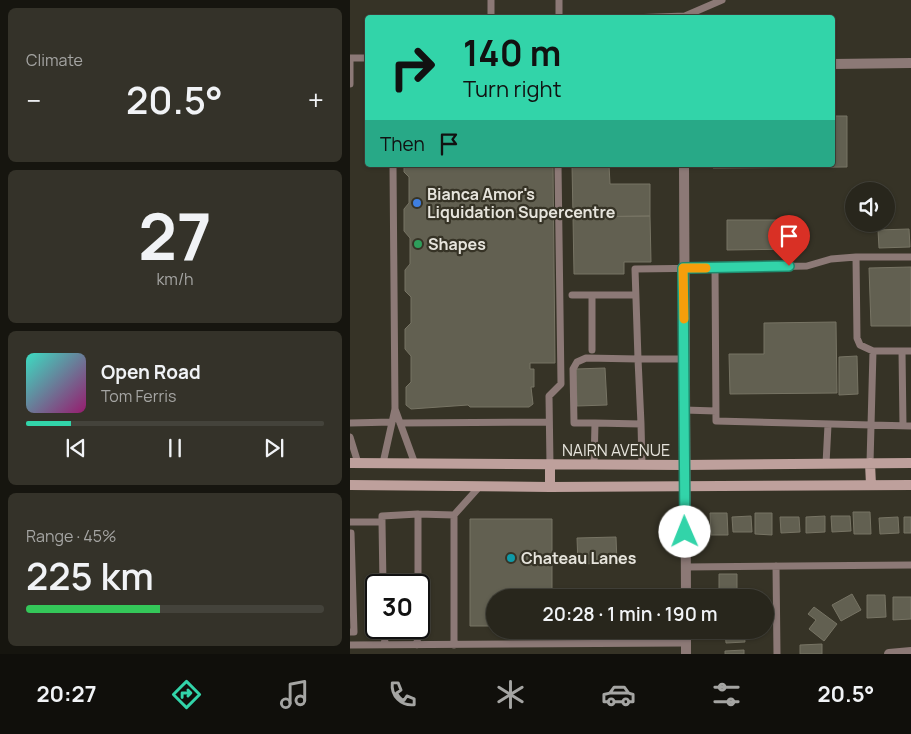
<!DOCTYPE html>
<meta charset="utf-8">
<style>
body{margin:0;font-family:Manrope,sans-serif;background:#343229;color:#f1f3f6;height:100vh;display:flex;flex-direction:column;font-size:19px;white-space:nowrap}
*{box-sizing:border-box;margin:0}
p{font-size:16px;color:#a5a5a3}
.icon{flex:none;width:28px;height:28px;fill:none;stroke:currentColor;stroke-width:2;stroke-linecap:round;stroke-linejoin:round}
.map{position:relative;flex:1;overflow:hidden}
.panel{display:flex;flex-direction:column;gap:8px;padding:8px;background:#16150f;width:350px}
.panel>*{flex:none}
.guide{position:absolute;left:15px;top:15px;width:470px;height:152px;border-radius:5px;box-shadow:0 1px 4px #0004,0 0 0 1px #44433b;background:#32d4a9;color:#111;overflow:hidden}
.controls{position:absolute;left:495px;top:182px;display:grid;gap:10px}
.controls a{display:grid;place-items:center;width:50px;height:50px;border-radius:50%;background:#28261c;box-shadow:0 1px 4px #0004,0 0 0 1px #44433b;font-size:25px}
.speed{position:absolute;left:15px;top:574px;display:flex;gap:10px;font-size:25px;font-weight:700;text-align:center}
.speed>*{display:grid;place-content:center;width:65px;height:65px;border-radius:50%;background:#28261c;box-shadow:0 1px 4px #0004,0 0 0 1px #44433b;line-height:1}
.speed .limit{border:2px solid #111;border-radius:8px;background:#fff;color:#111}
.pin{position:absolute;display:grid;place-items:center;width:42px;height:42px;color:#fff;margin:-51px -21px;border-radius:50% 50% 50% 0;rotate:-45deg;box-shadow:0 0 5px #0007}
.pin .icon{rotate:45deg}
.me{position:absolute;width:55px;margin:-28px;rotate:359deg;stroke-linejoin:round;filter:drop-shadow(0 0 4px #0008)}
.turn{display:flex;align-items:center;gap:18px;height:105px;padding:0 15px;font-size:22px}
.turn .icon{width:65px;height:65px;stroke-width:2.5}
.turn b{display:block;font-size:35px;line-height:42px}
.then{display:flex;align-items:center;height:48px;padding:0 15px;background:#0003;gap:10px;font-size:19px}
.big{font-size:38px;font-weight:600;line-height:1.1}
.panel .card{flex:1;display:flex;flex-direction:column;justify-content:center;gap:8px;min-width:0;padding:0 18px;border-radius:8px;background:#343229}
.panel .dial{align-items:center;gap:0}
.dial b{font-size:65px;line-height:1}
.song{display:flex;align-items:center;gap:15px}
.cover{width:60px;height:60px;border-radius:8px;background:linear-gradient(135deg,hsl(170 70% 55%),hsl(320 70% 35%))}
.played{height:5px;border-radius:2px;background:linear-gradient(90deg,#32d4a9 15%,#44433b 15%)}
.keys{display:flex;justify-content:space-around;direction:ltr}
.heat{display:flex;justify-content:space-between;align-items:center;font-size:28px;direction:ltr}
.charge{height:8px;border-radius:4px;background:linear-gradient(90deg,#34c759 45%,#44433b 0)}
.trip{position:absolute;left:136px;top:589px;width:288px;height:50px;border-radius:25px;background:#28261c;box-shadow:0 1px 4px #0004,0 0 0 1px #44433b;font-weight:600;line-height:50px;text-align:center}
.dock{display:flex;height:80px;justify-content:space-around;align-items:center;background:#100f0b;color:#a5a5a3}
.dock .icon{width:35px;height:35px}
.dock .current{color:#32d4a9}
.dock b{font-size:22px;color:#f1f3f6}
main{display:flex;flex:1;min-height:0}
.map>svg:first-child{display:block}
.building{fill:#626051;stroke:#777464}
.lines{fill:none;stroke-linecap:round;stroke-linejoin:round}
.service{stroke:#8c7976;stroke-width:7}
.minor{stroke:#8c7976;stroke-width:10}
.secondary{stroke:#bea09c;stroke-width:10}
.route-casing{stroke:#208a6e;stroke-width:12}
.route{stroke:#32d4a9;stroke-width:9}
.slow{stroke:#f59e0b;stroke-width:9}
.shop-dot{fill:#3f7fe0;stroke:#363326;stroke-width:2}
.leisure-dot{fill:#2e9e5b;stroke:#363326;stroke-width:2}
.culture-dot{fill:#0f9aa8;stroke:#363326;stroke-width:2}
.labels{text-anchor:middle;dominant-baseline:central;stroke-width:4.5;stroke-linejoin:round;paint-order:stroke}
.poi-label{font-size:16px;font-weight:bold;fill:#e6e4dc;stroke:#363326;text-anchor:start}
.street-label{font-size:16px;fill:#e6e4dc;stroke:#363326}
</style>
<main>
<section class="panel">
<div class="card"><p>Climate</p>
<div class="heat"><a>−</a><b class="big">20.5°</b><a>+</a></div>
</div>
<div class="card dial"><b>27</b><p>km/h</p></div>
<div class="card">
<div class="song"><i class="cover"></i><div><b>Open Road</b><p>Tom Ferris</p></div></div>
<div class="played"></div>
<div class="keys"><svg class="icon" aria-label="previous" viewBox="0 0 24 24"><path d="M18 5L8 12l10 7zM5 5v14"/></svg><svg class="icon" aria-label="pause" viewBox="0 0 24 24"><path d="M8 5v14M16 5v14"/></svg><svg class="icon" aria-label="next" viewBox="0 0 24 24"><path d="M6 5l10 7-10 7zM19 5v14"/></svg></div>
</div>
<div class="card"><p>Range · 45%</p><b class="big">225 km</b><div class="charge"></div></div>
</section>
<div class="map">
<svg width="561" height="654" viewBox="0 0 561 654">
<rect width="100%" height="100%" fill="#363326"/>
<path class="building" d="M482,116H497V167L363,168V165H482Z
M54,165H203L205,363H180V369H184V387H181L183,404L179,407H120L118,405L61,409L56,405V387L61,382V356L55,349V329L61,323V297L55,291V270L60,264V238L54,231V209L59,203V177L54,172Z
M222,165H259L260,184H300V216L223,217Z
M300,216L301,262H274V274H224L223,217Z
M377,220H448V249L377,250Z
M559,229L560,247L529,248L528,230Z
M561,267V326H521L519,268Z
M486,322L487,393L380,394L379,354H414V323Z
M507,356L508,394L489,395V357Z
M255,368L257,405L227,406L226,369Z
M503,512H520L521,534H504Z
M360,513H377L378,535H361Z
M405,513H422V535L405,534Z
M401,516L402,532H383L382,517Z
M475,516V532L456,533V517Z
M481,516H500L501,531L482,532Z
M430,517H449L450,532L431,533Z
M548,517L549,533L530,534L529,518Z
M554,517H561V533H554Z
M120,519H202V598H145V626H120Z
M266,537L267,563L228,564L227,538Z
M369,574H387V594H369Z
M502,594L511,610L491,621L482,605Z
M517,595H535L536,617L517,618Z
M543,597H561V619L543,620Z
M464,607L487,624L474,641L459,629L466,620L458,614Z
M375,630H394L395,642L376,643Z
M472,644V654H450V645Z
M394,650V654H375V651Z"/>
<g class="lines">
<path class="service" d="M209,0V18
M141,18V0
M280,18L335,16L372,0
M0,58H18
M0,61V84
M506,257L481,259L457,266L365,268L366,421L561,426
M561,257H506L507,338L510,345L523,351H561
M222,295H285
M242,296V350
M552,351L553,426
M45,409L65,464
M334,410L366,411
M0,423L42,422
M50,423L199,422
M245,423H224L223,369L227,362L236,358L288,359L285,269L365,268
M291,424L288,359H334
M0,437L8,463
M33,463L45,409L43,165
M520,463L523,351
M476,464L478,425
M200,465L199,396L211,384L208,165
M244,465L245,423L291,424L292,465
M68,514L104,515V645
M104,515L130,486
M0,522H32L33,585
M32,522V516L68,514V585
M426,566L427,654
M335,567L561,565
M34,628L35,645
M0,632H4L1,533
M0,645L336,643
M67,645L68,628"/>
<path class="minor" d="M482,64L561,63
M334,165L336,598
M336,630V654
M539,654L561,652"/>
<path class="secondary" d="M0,463L334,465L561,463
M520,463L521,485
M0,485L200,487L561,485
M200,487V465"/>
</g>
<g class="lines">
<g class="route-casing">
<path id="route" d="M335,532L333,268L439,266"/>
</g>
<use href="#route" class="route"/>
<path class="slow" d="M334,319L333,268H356"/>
</g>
<circle class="shop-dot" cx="67" cy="203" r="5"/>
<circle class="leisure-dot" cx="68" cy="244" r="5"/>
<circle class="culture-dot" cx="161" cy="558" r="5"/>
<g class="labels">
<g class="poi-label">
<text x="77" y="194">Bianca Amor's<tspan x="77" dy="18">Liquidation Supercentre</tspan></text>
<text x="78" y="244">Shapes</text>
<text x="171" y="558">Chateau Lanes</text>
</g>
<g class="street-label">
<text x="266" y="450">NAIRN AVENUE</text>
</g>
</g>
</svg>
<div class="controls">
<a><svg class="icon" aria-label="sound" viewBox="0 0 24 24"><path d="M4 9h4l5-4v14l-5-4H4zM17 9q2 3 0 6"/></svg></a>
</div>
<div class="speed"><div class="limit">30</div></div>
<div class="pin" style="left:439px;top:266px;background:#d93025"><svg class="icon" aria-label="arrive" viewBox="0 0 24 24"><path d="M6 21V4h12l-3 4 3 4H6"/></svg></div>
<svg class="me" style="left:335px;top:532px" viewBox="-20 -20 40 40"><circle r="19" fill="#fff"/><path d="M0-13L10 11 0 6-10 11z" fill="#32d4a9"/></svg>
<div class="trip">20:28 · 1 min · 190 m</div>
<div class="guide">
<div class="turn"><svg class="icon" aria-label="right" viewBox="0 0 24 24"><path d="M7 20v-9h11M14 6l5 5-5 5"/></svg><div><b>140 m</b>Turn right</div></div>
<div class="then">Then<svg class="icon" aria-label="arrive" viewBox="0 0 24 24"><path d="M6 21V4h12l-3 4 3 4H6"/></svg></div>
</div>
</div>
</main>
<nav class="dock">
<b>20:27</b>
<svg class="icon current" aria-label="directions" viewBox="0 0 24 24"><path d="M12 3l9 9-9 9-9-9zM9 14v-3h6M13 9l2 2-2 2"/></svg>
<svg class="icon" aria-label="music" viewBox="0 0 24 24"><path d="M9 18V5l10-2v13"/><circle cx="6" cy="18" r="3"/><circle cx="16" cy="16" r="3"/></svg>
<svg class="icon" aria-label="phone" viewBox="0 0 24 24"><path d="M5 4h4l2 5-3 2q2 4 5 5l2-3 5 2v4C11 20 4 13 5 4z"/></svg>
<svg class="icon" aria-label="climate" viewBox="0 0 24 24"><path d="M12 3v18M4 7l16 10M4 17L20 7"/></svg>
<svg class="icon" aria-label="car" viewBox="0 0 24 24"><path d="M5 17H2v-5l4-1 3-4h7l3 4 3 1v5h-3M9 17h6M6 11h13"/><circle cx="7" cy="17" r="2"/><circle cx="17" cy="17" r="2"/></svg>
<svg class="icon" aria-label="filters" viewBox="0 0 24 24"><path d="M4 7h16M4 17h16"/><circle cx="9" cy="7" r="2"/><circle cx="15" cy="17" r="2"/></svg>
<b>20.5°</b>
</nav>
